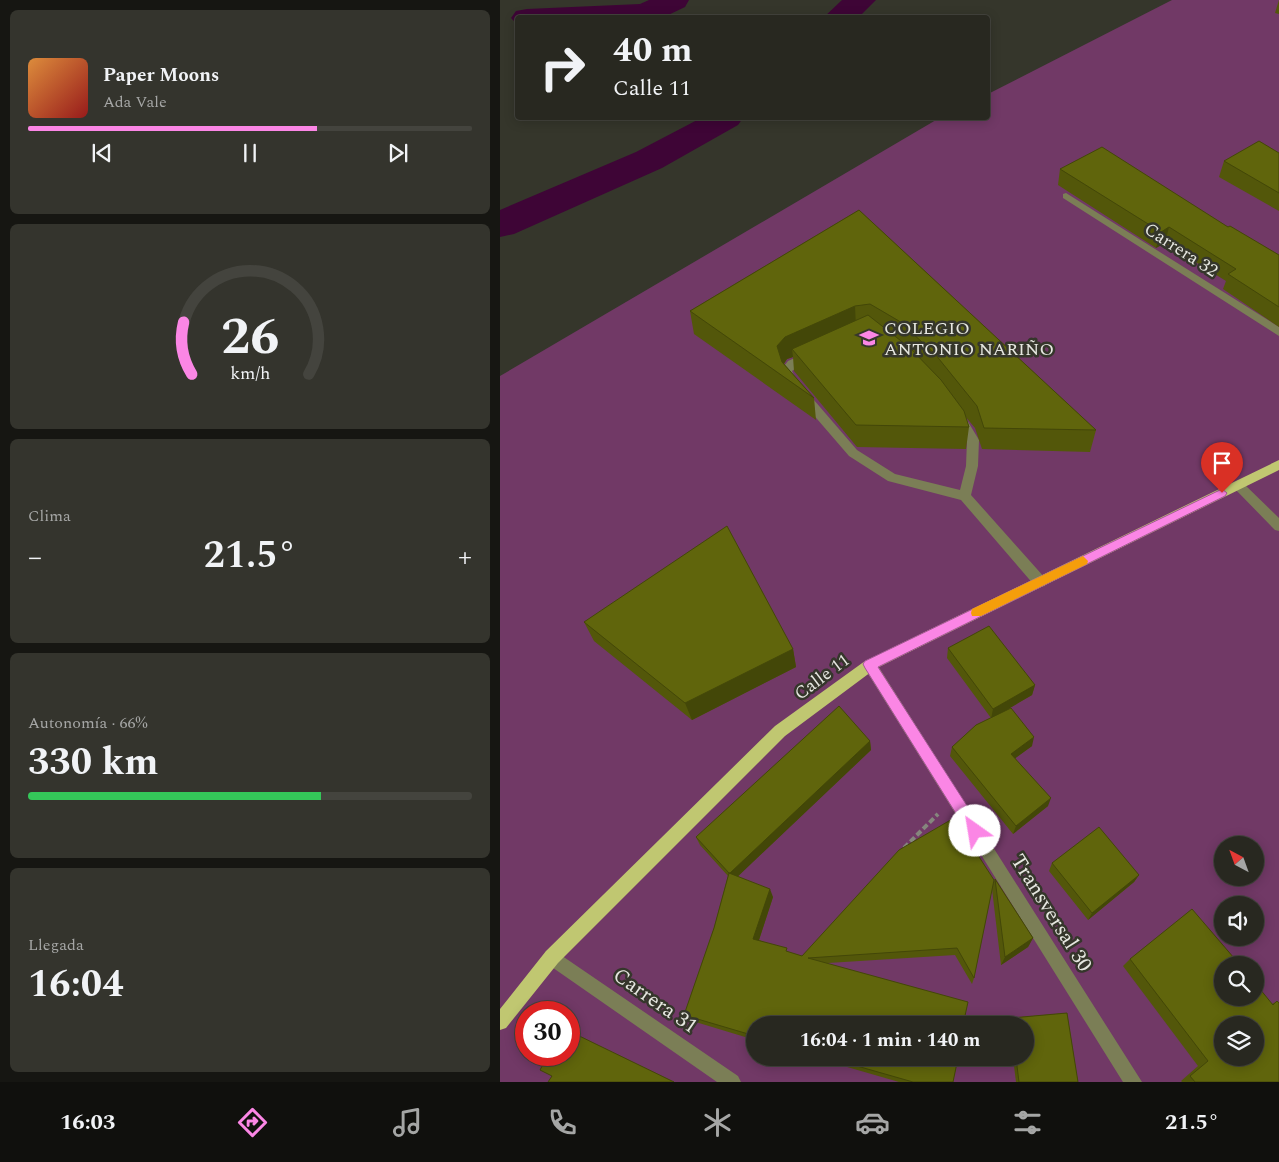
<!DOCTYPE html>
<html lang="es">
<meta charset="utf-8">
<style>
body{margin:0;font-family:Spectral,serif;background:#34342d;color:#f1f3f6;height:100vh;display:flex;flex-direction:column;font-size:19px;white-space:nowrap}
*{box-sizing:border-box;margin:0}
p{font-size:16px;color:#a5a6a5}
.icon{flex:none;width:28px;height:28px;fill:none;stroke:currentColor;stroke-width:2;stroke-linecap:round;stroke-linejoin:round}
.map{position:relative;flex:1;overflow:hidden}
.drawer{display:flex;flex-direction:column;gap:10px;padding:10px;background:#161612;width:500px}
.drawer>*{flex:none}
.hud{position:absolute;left:15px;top:15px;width:475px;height:105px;border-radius:5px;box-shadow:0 2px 12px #0003,0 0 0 1px #44443e;background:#282820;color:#f1f3f6;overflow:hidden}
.needle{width:32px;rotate:319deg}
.tools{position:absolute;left:714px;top:836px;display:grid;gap:10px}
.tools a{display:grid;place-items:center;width:50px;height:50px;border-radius:50%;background:#282820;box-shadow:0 2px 12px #0003,0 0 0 1px #44443e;font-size:25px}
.speed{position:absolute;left:15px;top:1001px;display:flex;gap:10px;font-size:25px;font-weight:700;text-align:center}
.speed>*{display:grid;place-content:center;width:65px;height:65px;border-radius:50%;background:#282820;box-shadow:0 2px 12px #0003,0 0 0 1px #44443e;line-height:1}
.speed .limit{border:8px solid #d22;background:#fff;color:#111}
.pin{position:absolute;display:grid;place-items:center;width:42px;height:42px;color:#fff;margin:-51px -21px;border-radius:50% 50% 50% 0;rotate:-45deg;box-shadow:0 0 5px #0007}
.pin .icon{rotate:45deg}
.me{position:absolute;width:55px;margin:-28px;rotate:328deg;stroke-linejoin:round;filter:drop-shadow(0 0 4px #0008)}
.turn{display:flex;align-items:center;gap:18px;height:105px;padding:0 15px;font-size:22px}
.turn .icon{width:65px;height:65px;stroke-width:2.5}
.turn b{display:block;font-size:35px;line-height:42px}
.big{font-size:38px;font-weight:700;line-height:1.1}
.drawer .card{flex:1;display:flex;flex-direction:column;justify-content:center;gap:8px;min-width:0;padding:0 18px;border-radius:8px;background:#34342d}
.drawer .dial{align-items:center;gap:0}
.dial svg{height:130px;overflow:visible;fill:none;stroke:#44443e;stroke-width:7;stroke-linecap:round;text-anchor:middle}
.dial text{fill:#f1f3f6;stroke:none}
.song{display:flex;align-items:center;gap:15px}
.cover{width:60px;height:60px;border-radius:8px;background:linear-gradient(135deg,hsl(30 70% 55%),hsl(0 70% 35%))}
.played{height:5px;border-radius:2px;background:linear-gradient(90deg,#fb86e5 65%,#44443e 65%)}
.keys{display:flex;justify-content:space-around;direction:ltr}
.heat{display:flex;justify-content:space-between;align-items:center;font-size:28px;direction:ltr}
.charge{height:8px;border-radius:4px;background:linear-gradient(90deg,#34c759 66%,#44443e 0)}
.trip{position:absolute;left:246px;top:1016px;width:288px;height:50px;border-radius:25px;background:#282820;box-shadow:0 2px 12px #0003,0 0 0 1px #44443e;font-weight:700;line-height:50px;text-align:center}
.dock{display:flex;height:80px;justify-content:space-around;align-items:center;background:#10100d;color:#a5a6a5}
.dock .icon{width:35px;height:35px}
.dock .on{color:#fb86e5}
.dock b{font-size:22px;color:#f1f3f6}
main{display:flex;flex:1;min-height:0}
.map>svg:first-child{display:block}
.green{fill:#713966;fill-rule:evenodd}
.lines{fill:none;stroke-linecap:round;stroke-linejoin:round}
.river{fill:#3e0536;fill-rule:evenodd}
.path{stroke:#85867d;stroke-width:4;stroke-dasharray:6 3;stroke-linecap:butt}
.minor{fill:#7b7e56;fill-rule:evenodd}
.major{fill:#c0c771;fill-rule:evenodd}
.wall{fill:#53570a}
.shaded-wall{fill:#434708}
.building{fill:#60650c;stroke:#434708;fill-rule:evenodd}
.route{fill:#fb86e5;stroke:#a35795}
.slow{fill:#f59e0b}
.labels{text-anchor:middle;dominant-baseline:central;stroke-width:5;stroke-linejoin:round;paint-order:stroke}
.street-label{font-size:18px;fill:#e6e7e0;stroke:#35362b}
.poi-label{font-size:18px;fill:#e6e7e0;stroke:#35362b;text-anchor:start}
.near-street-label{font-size:21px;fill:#e6e7e0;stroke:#35362b}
</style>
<main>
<section class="drawer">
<div class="card">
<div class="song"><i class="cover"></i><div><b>Paper Moons</b><p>Ada Vale</p></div></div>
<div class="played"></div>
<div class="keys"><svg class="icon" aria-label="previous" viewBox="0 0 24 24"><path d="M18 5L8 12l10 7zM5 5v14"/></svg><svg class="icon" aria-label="pause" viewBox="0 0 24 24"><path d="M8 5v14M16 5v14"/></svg><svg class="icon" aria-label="next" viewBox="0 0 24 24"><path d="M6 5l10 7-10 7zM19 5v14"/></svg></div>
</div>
<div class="card dial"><svg viewBox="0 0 100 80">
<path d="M14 69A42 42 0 1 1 86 69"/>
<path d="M14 69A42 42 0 0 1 9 37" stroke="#fb86e5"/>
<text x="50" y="56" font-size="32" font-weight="700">26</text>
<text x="50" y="72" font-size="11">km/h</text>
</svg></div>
<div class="card"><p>Clima</p>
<div class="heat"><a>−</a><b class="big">21.5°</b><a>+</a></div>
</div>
<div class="card"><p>Autonomía · 66%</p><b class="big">330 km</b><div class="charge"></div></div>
<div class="card"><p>Llegada</p><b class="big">16:04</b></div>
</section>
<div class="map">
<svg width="779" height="1082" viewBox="0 0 779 1082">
<rect width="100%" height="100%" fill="#35362b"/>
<path class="green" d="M672,0H779V1082H0V376L436,120L442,118H488V94ZM722,845H755V878H722ZM722,905H755V938H722ZM722,965H755V998H722ZM26,1012H69V1055H26ZM255,1025H525V1058H255ZM722,1025H755V1058H722Z"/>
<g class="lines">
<path class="river" d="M149,0H189L185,7L162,18H18V25L11,18L16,11L27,9L140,4Z
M342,0H376L358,18H323Z
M201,118H243L238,125L162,168L14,234L0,237V210L136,152Z"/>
<path class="path" d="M404,848L438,814"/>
<path class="minor" d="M566,193L779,327V336L563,198V194Z
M308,352L313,356L292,371L295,378L357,450L395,474L460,490L466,466L467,440L454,418L460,414L464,415L479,440L478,466L471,495L545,578L546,582L545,586L540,587L535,586L461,500L388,481L349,456L286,383L281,370L288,361Z
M738,480L742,482L779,518V531L775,530L734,488L732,485Z
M370,659L375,661L642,1082H623L365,669L363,665L365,661Z
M52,949L238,1076L241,1082H217L46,963L44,957L46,951Z"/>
<path class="major" d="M779,460V470L375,669L285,736L58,963L6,1028L0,1030V1009L46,951L275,726L365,661Z"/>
</g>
<path class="wall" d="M779,0V14L775,13Z
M779,153V211L719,177L724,161Z
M560,169L728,227L779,255V327L723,289L726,281L665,243L656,248L558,185Z
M359,210L596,430L590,452L482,449L475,428L465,416L469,427L466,449L357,447L294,371L293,357L287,359L284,364L314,398L316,420L194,334L190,311Z
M84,622L293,649L296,667L192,720L94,641Z
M448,648L535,685L532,695L508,709L532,746L515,758L548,806L513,834L450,756L452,747L491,718L447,658Z
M370,741L371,750L238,876L273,897L259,940L288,952L302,956L492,887L495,879L533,938L528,947L501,965L492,889L474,978L472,984L455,955L328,963L255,1025V1040L189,1020L184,1015L214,928L228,876L200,845L196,837Z
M552,863L639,875L634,882L588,920L549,871Z
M630,959L772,1004L777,1001L779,1082H682L681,1081L698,1066L623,966Z
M567,1013L578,1082H516L513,1058H525V1025H509L508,1022L511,1018Z
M316,1058H458L453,1082H399Z"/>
<path class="shaded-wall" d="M669,227L665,243L656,248L661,232Z
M355,306L356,328L292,349L293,357L287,359L280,369L277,346L285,337Z
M293,649L296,667L192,720L185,703Z
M535,685L532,695L491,719L493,709Z
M534,737L532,746L509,763L511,754Z
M370,741L371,750L233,881L229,874Z
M551,798L548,806L513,834L516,826Z
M639,875L634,882L588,920L592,913Z
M270,889L273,897L257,946L253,939Z
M533,938L528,947L501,965L505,957Z"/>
<path class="building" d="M759,141L779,153V193L724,161Z
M602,147L728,227L730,226L779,255V307L728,274L736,269L669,227L661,232L560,169Z
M359,210L596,430L484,428L477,406L435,354L399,321L370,304L355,306L285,337L277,346L282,362L314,398L190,311Z
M368,315L410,348L441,380L464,411L469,427L356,425L292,349Z
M227,526L293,649L185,703L84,622Z
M489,626L535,685L493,709L448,648Z
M339,706L370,741L230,873H229L196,837Z
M511,708L534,737L511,754L551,798L516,826L452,747L476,725Z
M454,818L494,880L474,978L457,948L308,958L468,1002L463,1025H255V1036L184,1015L214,928L229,873L270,889L253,939L287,948L286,951L302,956L399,850Z
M599,827L639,875L592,913L552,863Z
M495,879L533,938L505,957Z
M692,909L740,965H722V998H755V983L773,1005L777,1001L779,1003V1082H695L690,1076L708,1061L630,959ZM722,1025H755V1058H722Z
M567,1013L578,1082H519L516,1058H525V1025H512L511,1018Z
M69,1031L174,1082H48L52,1076L40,1070L48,1055H69Z
M329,1058H458L453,1082H413Z"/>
<path class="route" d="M722,489L727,493L725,496L378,667L480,826L482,831L480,836L475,838L470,836L365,668L363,664L365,661Z"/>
<path class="slow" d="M583,556L588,561L587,564L481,616H472L471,613L472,609Z"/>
<defs>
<g id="school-bare" transform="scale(1.5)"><path d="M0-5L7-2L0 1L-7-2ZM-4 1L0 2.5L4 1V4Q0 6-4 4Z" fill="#fb86e5" stroke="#35362b" stroke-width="2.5" paint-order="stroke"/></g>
</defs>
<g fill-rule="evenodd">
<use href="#school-bare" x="369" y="338"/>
</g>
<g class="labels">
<g class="street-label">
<text transform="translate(681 250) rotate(33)">Carrera 32</text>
<text transform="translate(322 677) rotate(-37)">Calle 11</text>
</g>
<g class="poi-label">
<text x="384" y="328">COLEGIO<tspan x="384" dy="21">ANTONIO NARIÑO</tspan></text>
</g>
<g class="near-street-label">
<text transform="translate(551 913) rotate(58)">Transversal 30</text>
<text transform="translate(155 1001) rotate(35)">Carrera 31</text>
</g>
</g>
</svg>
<div class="tools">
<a><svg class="needle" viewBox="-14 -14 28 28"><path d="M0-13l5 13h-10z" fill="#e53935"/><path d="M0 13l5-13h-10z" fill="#a5a6a5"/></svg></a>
<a><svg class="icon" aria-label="sound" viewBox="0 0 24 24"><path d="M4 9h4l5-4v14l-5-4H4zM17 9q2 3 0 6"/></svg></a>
<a><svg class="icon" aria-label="search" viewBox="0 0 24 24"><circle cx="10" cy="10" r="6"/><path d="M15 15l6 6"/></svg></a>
<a><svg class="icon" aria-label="layers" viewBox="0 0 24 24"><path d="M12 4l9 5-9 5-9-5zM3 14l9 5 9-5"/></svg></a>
</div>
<div class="speed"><div class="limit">30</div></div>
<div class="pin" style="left:722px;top:493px;background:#d93025"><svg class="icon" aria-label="arrive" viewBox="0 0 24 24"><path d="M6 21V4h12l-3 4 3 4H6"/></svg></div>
<svg class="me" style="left:475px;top:831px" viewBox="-20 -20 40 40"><circle r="19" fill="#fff"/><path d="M0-13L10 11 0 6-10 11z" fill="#fb86e5"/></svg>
<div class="trip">16:04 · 1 min · 140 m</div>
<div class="hud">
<div class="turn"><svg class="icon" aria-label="right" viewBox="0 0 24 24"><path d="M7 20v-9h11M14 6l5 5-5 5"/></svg><div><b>40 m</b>Calle 11</div></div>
</div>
</div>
</main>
<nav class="dock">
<b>16:03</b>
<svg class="icon on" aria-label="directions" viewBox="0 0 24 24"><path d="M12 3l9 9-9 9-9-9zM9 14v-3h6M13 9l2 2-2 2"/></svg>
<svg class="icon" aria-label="music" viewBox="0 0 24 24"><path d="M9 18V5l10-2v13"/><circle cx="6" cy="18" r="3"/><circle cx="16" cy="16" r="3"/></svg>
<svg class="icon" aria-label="phone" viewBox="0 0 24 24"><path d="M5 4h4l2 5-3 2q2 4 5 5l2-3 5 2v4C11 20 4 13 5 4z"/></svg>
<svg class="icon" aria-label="climate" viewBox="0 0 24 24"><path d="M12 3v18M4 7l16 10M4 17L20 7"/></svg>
<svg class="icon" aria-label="car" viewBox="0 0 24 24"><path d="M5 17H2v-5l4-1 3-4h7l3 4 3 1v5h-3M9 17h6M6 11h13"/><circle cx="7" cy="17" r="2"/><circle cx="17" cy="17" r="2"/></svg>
<svg class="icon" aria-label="filters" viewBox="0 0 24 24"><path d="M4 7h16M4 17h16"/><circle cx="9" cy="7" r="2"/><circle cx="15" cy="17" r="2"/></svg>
<b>21.5°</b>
</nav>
